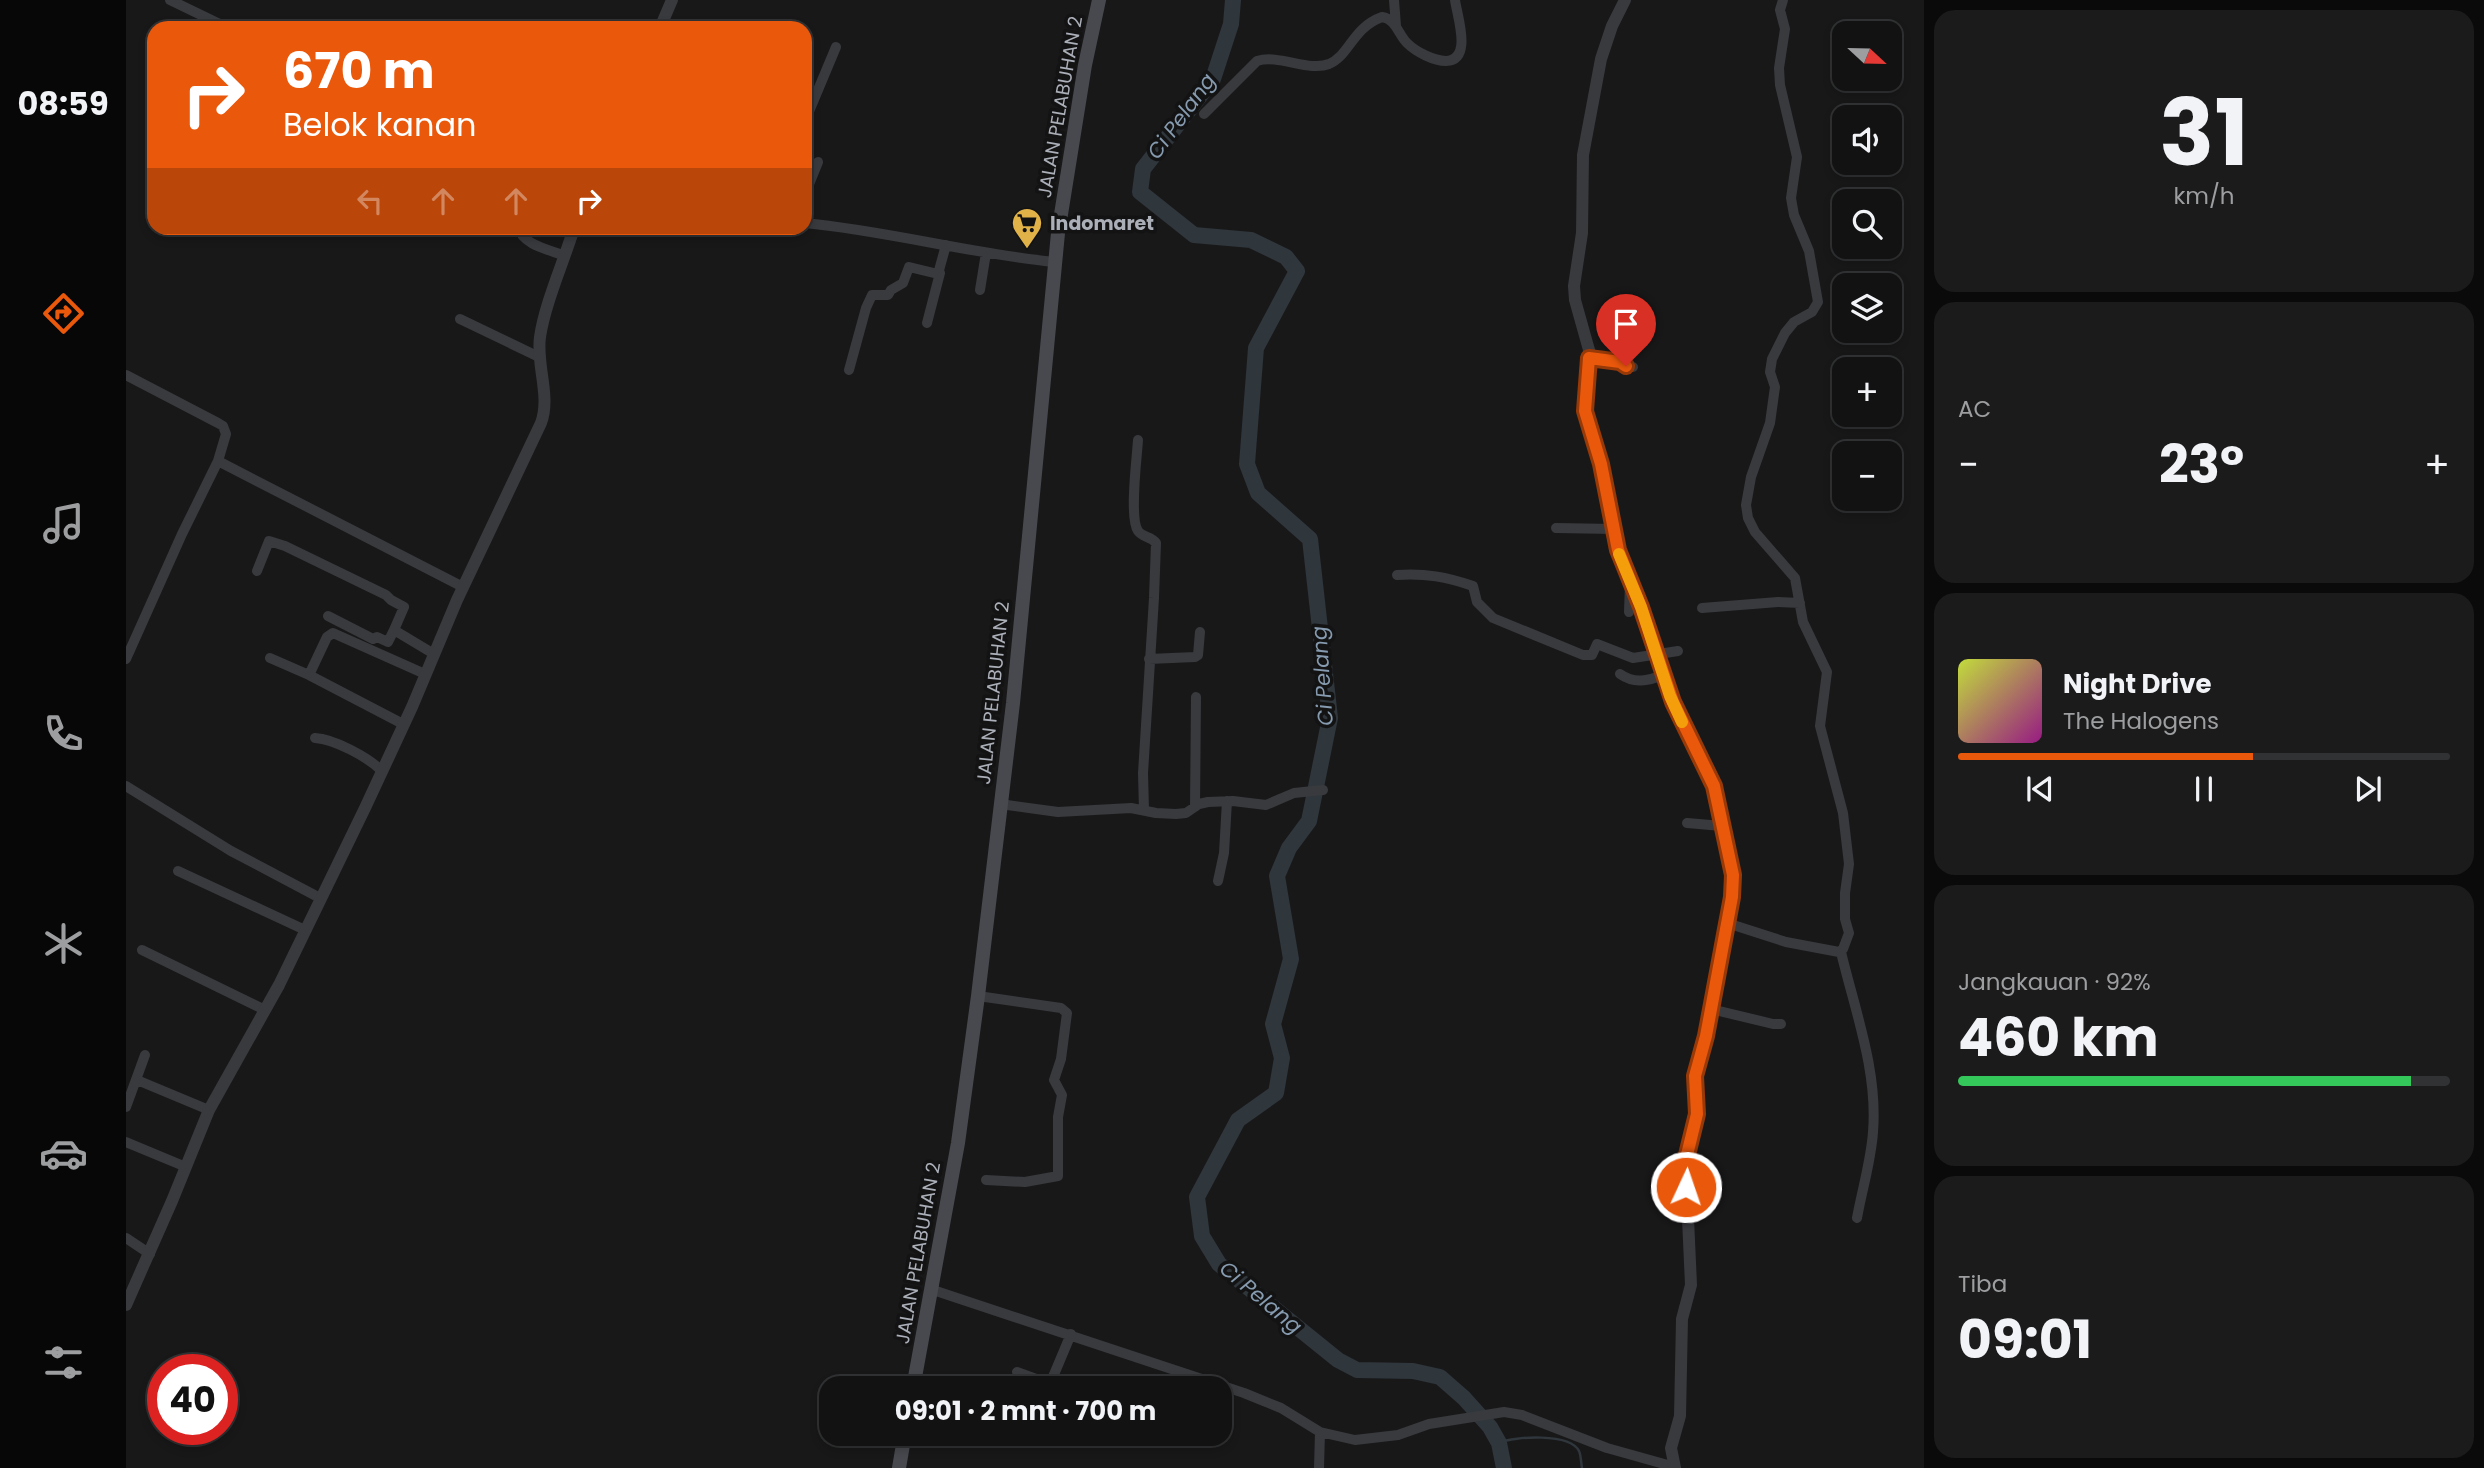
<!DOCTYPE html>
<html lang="id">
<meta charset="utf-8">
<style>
body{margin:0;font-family:Poppins,sans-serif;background:#1b1b1c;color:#f1f3f6;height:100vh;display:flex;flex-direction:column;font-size:26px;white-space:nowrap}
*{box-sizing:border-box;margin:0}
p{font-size:23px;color:#9c9ea0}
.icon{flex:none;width:38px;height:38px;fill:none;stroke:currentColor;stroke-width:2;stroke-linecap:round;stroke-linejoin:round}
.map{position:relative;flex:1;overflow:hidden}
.sheet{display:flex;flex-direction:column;gap:10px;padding:10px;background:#0a0a0a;width:560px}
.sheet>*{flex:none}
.hud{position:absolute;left:21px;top:21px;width:665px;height:214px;border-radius:21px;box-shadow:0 4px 10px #0003,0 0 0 2px #313233;background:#ea580c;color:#fff;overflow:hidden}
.needle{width:46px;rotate:112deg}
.tools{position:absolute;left:1706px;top:21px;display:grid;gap:14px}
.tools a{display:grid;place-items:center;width:70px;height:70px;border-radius:14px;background:#121213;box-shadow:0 4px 10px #0003,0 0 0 2px #313233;font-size:35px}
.speed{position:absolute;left:21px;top:1354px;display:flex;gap:14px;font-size:35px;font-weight:700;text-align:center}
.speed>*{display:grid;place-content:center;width:91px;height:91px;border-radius:50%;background:#121213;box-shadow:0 4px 10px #0003,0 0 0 2px #313233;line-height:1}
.speed .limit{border:10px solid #d22;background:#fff;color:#111}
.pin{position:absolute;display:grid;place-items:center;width:60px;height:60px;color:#fff;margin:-72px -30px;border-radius:50% 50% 50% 0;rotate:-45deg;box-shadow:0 0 7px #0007}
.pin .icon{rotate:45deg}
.me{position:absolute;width:77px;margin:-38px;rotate:3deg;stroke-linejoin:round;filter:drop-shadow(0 0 5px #0008)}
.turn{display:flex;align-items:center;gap:24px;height:147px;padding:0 21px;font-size:32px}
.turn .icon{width:91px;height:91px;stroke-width:2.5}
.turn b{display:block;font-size:49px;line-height:60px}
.lanes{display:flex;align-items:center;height:66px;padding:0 21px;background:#0003;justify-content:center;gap:35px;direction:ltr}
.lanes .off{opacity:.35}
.big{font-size:52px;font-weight:700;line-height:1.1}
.sheet .card{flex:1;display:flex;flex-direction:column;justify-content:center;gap:10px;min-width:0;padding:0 24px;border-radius:21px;background:#1b1b1c}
.sheet .dial{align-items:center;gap:0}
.dial b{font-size:91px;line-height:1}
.song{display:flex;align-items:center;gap:21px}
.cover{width:84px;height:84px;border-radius:10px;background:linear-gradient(135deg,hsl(70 70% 55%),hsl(310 70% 35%))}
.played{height:7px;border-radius:4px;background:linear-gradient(90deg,#ea580c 60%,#313233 60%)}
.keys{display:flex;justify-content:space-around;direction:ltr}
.heat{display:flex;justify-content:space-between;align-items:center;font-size:38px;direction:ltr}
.charge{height:10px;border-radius:5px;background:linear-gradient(90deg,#34c759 92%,#313233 0)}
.trip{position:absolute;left:693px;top:1376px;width:413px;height:70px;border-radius:21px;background:#121213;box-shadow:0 4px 10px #0003,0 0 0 2px #313233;font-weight:700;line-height:70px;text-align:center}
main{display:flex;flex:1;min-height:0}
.tabs{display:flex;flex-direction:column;width:126px;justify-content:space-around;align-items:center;background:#070708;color:#9c9ea0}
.tabs .icon{width:49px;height:49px}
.tabs .selected{color:#ea580c}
.tabs b{font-size:32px;color:#f1f3f6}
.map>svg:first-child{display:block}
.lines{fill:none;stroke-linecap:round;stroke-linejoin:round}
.stream{stroke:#2f363c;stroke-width:2.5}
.river{stroke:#2f363c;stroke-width:16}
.minor{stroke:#393a3e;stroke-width:10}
.tertiary{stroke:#393a3e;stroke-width:12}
.secondary{stroke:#47494e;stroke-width:14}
.route-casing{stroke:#983908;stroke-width:18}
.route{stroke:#ea580c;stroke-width:12}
.slow{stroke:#f59e0b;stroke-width:12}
.labels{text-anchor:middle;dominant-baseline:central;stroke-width:7;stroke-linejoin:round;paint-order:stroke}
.street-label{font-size:19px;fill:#abafb8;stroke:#131314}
.poi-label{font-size:19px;font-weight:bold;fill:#abafb8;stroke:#131314;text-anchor:start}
.water-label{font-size:21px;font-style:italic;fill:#869baf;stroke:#131314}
</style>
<main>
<nav class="tabs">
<b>08:59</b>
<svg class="icon selected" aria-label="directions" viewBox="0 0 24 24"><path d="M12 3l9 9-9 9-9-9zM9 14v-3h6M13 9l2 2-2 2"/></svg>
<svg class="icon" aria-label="music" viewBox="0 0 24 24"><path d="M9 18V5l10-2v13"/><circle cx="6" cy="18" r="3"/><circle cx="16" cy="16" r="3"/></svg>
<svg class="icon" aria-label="phone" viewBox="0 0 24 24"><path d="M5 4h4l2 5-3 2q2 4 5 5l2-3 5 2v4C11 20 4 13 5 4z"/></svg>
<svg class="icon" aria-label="climate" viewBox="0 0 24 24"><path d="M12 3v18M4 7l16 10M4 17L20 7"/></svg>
<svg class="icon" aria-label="car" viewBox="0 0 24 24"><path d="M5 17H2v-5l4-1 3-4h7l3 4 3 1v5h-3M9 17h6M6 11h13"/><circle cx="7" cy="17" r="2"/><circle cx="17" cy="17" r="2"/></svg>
<svg class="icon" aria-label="filters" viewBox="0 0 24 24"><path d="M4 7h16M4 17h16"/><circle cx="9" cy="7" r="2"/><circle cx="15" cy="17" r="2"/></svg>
</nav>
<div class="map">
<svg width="1798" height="1468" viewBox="0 0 1798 1468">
<rect width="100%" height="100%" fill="#181819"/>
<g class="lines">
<path class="stream" d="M1373,1443C1389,1436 1444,1433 1453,1451C1455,1455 1455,1463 1456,1468"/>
<path class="river" d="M1107,0L1105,24L1087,79L1017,169L1014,192L1068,235L1125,240L1160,257L1171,271L1130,348L1121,464L1132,493L1184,539L1204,718L1183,821L1163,848L1151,876L1165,959L1147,1024L1156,1058L1150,1093L1112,1120L1071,1197L1076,1236L1093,1264L1212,1360L1231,1370L1287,1371L1314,1377L1338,1398L1364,1427L1373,1443L1378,1468"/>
<path class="minor" d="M44,0L102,28
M1268,0L1270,26
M1078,114L1131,61C1153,54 1183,72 1203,64C1224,55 1226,28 1256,17C1270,19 1272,34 1281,43C1290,52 1308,61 1320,61C1347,60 1331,16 1329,0
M679,121L710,47
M679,194L692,162
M679,223C763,231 845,254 929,262
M393,228C396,245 425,250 439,256
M854,290L860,253
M334,319L413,357
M801,323L814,273
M1463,358C1471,360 1489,360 1495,362C1500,364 1503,366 1507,367
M723,370L740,308L746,295H762L765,290L777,283L783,267L812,274L820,245
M0,375L92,423L97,426L100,434L92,461L56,534L0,659
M1012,440C1011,457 1003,518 1012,531C1017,538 1025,536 1030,543L1028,598L1017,773L1018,810
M92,461L337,587
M1430,528L1488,529
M131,571L143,541L159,546L260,595L265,600L278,607L268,630
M1271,575C1299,573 1321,577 1347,586L1351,602L1367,618L1457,655H1466L1471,644L1507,658L1552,651
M1576,608L1652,602L1674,603
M1503,612L1504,583
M202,616L247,639L251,637L262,642L268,630L308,654
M144,658L183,675L277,724
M1023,659L1069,657L1072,655L1074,632
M1494,674C1508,684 1522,681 1537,675
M183,675L201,637L207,633L299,674
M189,738C208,739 242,757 256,771
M0,786L105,851L194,898
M874,804L932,812L1005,808L1030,813L1050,814L1060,813L1073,804L1082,802L1107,801L1140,805L1168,793L1197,790
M1069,807L1070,697
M1561,823L1596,826
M52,871L179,930
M1092,881L1098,853L1101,801
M1601,923L1660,942L1713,952L1717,949L1723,933L1719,919V893L1723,864L1717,813L1694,726L1701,672L1677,622L1669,578L1629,532L1622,518L1620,505L1625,477L1644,423L1649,387L1644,372L1646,359L1659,333L1668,322L1686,312L1692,302L1683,251L1668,215L1665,198L1671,157L1654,85L1653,68L1659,29L1654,10L1657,0
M16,950L139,1010
M1715,952C1729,1011 1752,1071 1747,1132C1745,1161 1736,1190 1731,1218
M852,996L935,1008L941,1013L935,1059L928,1080L936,1095L932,1117V1176L899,1182L860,1180
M1585,1009L1647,1024H1655
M11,1080L83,1110
M0,1107L19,1055
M0,1142L60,1167
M0,1238L24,1254
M804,1289L1118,1393L1155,1408L1194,1432L1229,1440L1272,1435L1303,1424L1378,1412L1396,1415L1481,1448L1549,1467
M891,1372L924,1384L945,1334
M1049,1388L1055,1374
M1193,1468L1194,1432"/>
<path class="tertiary" d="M1499,0L1486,26L1475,59L1457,155L1456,233L1448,286L1449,300L1463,350L1459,411L1475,464L1493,555L1515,606L1547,702L1582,771L1591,795L1598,836L1607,875V897L1580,1036L1568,1081L1571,1114L1562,1153L1560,1174L1565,1285L1556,1319L1554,1416L1545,1448L1549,1468
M534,28L546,0
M0,1305L46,1201L83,1110L153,985L239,808L286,707L331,600L415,423C425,396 410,365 414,337C419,303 438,261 448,228"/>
<path class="secondary" d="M787,1388L832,1143L852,996L887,703L932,233L959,65L973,0
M773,1468L779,1433"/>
</g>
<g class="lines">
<g class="route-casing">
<path id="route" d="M1500,366L1494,362L1463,358L1459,411L1475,464L1492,550L1515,607L1547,702L1588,786L1607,875L1606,897L1580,1036L1569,1076L1571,1114L1560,1159V1187"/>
</g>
<use href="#route" class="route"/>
<path class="slow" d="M1493,554L1515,607L1544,696L1556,722"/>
</g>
<defs>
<g id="supermarket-pin" transform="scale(1.575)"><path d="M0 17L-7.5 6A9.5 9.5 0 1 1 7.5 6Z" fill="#e1b248" stroke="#131314"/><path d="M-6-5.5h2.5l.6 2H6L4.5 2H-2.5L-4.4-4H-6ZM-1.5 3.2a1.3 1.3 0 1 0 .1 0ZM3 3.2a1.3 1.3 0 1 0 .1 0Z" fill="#111"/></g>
</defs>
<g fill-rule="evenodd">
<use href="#supermarket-pin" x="901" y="223"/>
</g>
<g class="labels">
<g class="street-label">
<text transform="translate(934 107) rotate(-80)">JALAN PELABUHAN 2</text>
<text transform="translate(867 693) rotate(-84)">JALAN PELABUHAN 2</text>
<text transform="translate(792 1253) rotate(-80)">JALAN PELABUHAN 2</text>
</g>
<g class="poi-label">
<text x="924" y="223">Indomaret</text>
</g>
<g class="water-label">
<text transform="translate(1055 116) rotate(-54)">Ci Pelang</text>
<text transform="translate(1196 676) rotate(-94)">Ci Pelang</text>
<text transform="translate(1135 1297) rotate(40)">Ci Pelang</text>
</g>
</g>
</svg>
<div class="tools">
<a><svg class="needle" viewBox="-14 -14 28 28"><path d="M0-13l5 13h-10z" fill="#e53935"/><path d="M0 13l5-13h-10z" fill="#9c9ea0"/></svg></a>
<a><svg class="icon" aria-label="sound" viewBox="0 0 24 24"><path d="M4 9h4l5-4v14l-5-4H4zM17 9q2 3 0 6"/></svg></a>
<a><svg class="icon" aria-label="search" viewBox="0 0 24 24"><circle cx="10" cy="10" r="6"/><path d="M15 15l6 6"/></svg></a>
<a><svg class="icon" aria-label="layers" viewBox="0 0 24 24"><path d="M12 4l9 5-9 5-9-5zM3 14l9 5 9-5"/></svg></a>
<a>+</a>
<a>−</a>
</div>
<div class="speed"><div class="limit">40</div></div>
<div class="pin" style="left:1500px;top:366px;background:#d93025"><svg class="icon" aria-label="arrive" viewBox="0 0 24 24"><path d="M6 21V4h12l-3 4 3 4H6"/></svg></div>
<svg class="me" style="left:1560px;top:1187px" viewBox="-20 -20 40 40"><circle r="17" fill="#ea580c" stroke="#fff" stroke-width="3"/><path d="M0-11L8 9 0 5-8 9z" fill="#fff"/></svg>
<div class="trip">09:01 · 2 mnt · 700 m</div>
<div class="hud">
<div class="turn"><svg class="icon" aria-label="right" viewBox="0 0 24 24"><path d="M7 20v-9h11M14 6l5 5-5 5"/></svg><div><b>670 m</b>Belok kanan</div></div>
<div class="lanes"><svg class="icon off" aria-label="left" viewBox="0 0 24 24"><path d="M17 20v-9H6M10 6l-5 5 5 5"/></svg><svg class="icon off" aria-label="ahead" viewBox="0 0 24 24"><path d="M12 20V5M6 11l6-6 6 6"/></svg><svg class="icon off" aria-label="ahead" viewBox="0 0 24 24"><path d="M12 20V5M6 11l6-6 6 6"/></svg><svg class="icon" aria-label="right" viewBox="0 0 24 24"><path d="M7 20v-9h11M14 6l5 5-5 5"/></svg></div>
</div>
</div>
<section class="sheet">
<div class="card dial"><b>31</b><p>km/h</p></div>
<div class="card"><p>AC</p>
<div class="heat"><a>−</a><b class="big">23°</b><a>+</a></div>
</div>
<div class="card">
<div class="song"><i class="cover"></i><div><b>Night Drive</b><p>The Halogens</p></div></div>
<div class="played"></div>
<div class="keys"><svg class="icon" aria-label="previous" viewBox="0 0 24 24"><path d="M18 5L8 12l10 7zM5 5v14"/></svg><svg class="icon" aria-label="pause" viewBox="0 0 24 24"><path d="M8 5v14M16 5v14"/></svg><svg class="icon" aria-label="next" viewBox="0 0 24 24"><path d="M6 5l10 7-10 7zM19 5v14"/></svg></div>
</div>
<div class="card"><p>Jangkauan · 92%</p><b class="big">460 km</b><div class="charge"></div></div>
<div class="card"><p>Tiba</p><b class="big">09:01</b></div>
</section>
</main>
